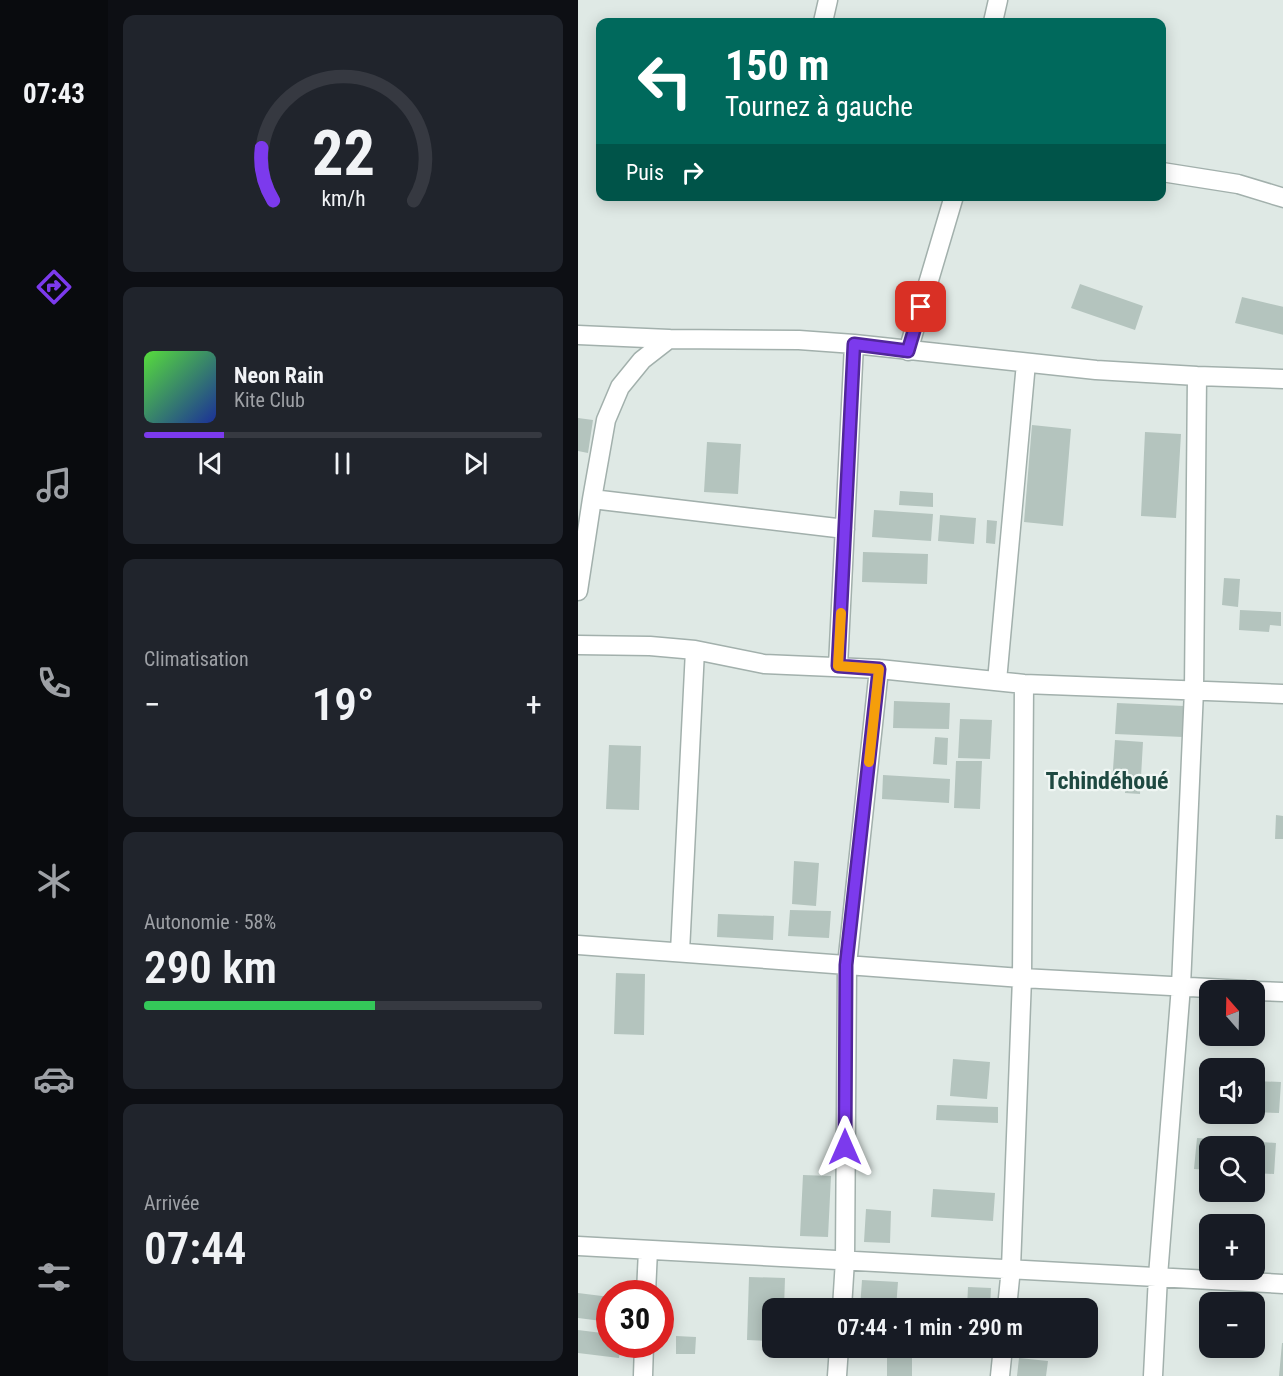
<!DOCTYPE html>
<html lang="fr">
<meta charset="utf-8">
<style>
body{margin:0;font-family:"Roboto Condensed",sans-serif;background:#20242c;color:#f1f3f6;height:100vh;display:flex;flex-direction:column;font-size:22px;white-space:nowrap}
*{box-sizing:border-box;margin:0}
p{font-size:20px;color:#9ea1a6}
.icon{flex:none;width:33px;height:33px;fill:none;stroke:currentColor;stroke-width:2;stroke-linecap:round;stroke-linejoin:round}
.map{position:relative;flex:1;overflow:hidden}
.sheet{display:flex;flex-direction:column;gap:15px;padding:15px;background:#0d0f14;width:470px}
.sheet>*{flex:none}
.top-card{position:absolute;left:18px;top:18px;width:570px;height:183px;border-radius:12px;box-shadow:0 3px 15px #0003;background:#00695c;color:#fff;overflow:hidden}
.needle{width:39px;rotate:340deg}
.buttons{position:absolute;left:621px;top:980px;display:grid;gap:12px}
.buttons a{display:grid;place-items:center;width:66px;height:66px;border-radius:12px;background:#171b24;box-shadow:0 3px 15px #0003;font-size:30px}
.speed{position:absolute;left:18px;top:1280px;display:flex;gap:12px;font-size:30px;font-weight:700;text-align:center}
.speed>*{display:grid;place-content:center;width:78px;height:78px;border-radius:50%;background:#171b24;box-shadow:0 3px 15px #0003;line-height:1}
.speed .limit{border:9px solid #d22;background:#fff;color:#111}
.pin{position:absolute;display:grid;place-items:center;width:51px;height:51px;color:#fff;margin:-26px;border-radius:12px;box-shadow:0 3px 9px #0006}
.me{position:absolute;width:66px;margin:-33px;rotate:0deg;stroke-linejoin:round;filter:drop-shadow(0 0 4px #0008)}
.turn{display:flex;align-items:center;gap:21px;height:126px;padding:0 30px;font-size:27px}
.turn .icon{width:78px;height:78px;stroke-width:2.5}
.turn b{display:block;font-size:42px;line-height:51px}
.then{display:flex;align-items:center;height:57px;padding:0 30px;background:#0003;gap:12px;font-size:22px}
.big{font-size:45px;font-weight:600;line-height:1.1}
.sheet .tile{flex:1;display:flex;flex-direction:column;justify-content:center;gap:9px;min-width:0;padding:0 21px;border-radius:12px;background:#20242c}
.sheet .dial{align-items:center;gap:0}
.dial svg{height:156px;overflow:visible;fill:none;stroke:#363941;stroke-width:7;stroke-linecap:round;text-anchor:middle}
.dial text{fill:#f1f3f6;stroke:none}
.song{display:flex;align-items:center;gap:18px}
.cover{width:72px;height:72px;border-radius:9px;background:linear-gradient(135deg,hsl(110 70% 55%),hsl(230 70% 35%))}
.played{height:6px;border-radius:3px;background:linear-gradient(90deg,#7c3aed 20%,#363941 20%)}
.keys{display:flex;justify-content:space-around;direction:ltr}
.heat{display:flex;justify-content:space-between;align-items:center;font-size:33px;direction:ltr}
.charge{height:9px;border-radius:4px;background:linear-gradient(90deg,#34c759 58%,#363941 0)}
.trip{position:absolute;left:184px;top:1298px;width:336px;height:60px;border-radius:12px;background:#171b24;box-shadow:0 3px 15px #0003;font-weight:600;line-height:60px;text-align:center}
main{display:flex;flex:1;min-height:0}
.tabs{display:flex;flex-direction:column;width:108px;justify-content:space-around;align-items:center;background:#090b0e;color:#9ea1a6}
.tabs .icon{width:42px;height:42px}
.tabs .on{color:#7c3aed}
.tabs b{font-size:27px;color:#f1f3f6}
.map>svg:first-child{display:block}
.building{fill:#b4c4be}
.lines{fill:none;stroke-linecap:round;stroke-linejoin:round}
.minor-casing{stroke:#a2b0ac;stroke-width:21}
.minor{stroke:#fff;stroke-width:18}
.route-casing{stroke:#51269a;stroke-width:15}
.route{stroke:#7c3aed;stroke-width:10}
.slow{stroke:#f59e0b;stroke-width:10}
.labels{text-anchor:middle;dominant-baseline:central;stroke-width:4.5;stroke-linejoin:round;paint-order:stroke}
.quarter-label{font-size:24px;font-weight:bold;fill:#1e4941;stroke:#eff6f3}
</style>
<main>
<nav class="tabs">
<b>07:43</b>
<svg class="icon on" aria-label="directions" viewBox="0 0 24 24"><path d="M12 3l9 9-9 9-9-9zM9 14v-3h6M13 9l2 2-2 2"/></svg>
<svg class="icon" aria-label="music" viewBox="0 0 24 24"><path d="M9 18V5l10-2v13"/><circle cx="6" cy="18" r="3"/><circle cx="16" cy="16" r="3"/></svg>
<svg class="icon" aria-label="phone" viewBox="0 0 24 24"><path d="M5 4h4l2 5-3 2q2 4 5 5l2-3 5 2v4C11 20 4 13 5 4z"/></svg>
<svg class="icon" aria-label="climate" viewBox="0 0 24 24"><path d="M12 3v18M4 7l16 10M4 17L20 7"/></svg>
<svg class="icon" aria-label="car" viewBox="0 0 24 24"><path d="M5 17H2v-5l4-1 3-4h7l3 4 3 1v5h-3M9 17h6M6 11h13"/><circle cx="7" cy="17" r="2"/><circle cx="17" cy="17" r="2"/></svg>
<svg class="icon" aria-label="filters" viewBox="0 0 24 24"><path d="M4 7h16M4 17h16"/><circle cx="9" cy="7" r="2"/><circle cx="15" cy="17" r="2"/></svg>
</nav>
<section class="sheet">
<div class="tile dial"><svg viewBox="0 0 100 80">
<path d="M14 69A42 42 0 1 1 86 69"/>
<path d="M14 69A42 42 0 0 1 8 42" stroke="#7c3aed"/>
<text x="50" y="56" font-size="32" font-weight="700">22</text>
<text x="50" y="72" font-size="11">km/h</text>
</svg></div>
<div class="tile">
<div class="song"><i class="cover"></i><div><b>Neon Rain</b><p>Kite Club</p></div></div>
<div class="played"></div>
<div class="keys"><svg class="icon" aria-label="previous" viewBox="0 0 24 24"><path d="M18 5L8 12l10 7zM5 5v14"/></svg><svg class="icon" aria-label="pause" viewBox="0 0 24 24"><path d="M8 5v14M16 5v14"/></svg><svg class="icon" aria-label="next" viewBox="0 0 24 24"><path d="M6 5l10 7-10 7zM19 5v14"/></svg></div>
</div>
<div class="tile"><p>Climatisation</p>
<div class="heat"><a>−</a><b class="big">19°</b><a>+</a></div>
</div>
<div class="tile"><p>Autonomie · 58%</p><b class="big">290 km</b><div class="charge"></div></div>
<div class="tile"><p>Arrivée</p><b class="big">07:44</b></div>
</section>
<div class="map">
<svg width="706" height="1376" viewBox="0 0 706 1376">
<rect width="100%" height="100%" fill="#dfe9e5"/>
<path class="building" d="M502,284L565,306L557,330L493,308Z
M664,297L706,307V335L657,323Z
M0,418L15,420L10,453L0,451Z
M454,425L493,429L485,526L446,522Z
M567,432L603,434L598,518L563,516Z
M129,442L163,444L160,494L126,492Z
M322,491L355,493V507L321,505Z
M296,510L355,514L353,541L294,537Z
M362,515L398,518L396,544L360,541Z
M409,520L419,521L417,544L408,543Z
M285,552L350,554L349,584L284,582Z
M646,578L662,579L660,607L644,605Z
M662,610L703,612V626L692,625L691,632L661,630Z
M316,701L372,703L371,729L315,728Z
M539,703L606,706L605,737L537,734Z
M382,719L414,720L412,759L380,758Z
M357,737L370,738L369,765L355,764Z
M537,740L565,742L562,794L547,793V785L534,784Z
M31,745L63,746L61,810L28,809Z
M378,761H404L402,809L376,808Z
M305,775L372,779L371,803L304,799Z
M698,815L706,816V839H697Z
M216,861L241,863L238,906L214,904Z
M212,910L253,911L251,938L210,936Z
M140,914L196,916L195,940L139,937Z
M38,973L67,974L66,1035L36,1034Z
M375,1059L412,1062L409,1099L372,1096Z
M623,1078H632V1110L622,1109Z
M676,1081L703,1082L701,1113L676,1112Z
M359,1105L420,1107V1123L358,1120Z
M619,1138L698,1143L696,1174L676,1173V1146H632V1170L616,1169Z
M225,1175L253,1176L250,1237L222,1236Z
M355,1189L417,1193L415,1221L353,1217Z
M288,1209L313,1211L312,1243L286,1242Z
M171,1277L207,1278L206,1308H195V1341L169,1340Z
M284,1280L320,1282L318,1308H282Z
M390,1287L413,1288L412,1308H389Z
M0,1293L32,1297V1322L0,1318Z
M0,1330L32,1334V1344H43L41,1358L0,1353Z
M98,1336L118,1337L117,1354H98Z
M704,1343H706V1376H701Z
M309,1357H334V1376H309Z
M441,1358L470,1361L468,1376H439Z"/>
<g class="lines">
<g class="minor-casing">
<path id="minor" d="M245,22L250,0
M415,22L420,0
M584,172L660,184L706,198
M0,335L91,339L221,340L276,344L518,370L619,376L706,379
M330,351L376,196
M14,499L267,529
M0,591L14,499L28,420L42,387L64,360L91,339
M0,645L72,646L117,650L186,664L301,669L446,684L706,694
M260,666L276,344
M419,681L448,363
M0,945L444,978L667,990
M102,952L117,650
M676,991L706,992
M0,1246L706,1284
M68,1293L70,1250
M264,1308L267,1260L269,965L301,669
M429,1308L433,1268L444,978L446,684
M65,1376L66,1344
M259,1376L261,1347
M422,1376L425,1347
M575,1376L580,1276L603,986L616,690L619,376"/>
</g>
<use href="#minor" class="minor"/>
</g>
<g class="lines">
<g class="route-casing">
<path id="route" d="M267,1147L268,965L301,669L260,666L276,344L330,351L343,307"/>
</g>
<use href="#route" class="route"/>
<path class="slow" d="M263,613L260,666L301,669L291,762"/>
</g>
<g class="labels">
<g class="quarter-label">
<text x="529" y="781">Tchindéhoué</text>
</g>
</g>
</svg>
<div class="buttons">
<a><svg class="needle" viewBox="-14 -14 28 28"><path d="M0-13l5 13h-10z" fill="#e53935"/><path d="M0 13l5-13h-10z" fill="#9ea1a6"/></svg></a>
<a><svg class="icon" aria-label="sound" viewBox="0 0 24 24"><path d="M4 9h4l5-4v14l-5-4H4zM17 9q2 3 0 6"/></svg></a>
<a><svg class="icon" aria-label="search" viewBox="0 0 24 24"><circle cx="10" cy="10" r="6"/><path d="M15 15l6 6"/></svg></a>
<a>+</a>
<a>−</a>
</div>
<div class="speed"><div class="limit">30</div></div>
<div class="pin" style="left:343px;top:307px;background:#d93025"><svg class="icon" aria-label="arrive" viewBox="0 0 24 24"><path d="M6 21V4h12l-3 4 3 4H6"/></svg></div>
<svg class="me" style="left:267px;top:1147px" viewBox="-20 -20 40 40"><path d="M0-17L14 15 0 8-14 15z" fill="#7c3aed" stroke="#fff" stroke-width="4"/></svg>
<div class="trip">07:44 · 1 min · 290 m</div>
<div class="top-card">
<div class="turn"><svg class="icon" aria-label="left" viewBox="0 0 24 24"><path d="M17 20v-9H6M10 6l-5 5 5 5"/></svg><div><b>150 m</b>Tournez à gauche</div></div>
<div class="then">Puis<svg class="icon" aria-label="right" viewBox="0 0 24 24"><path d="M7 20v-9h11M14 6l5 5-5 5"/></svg></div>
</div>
</div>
</main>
